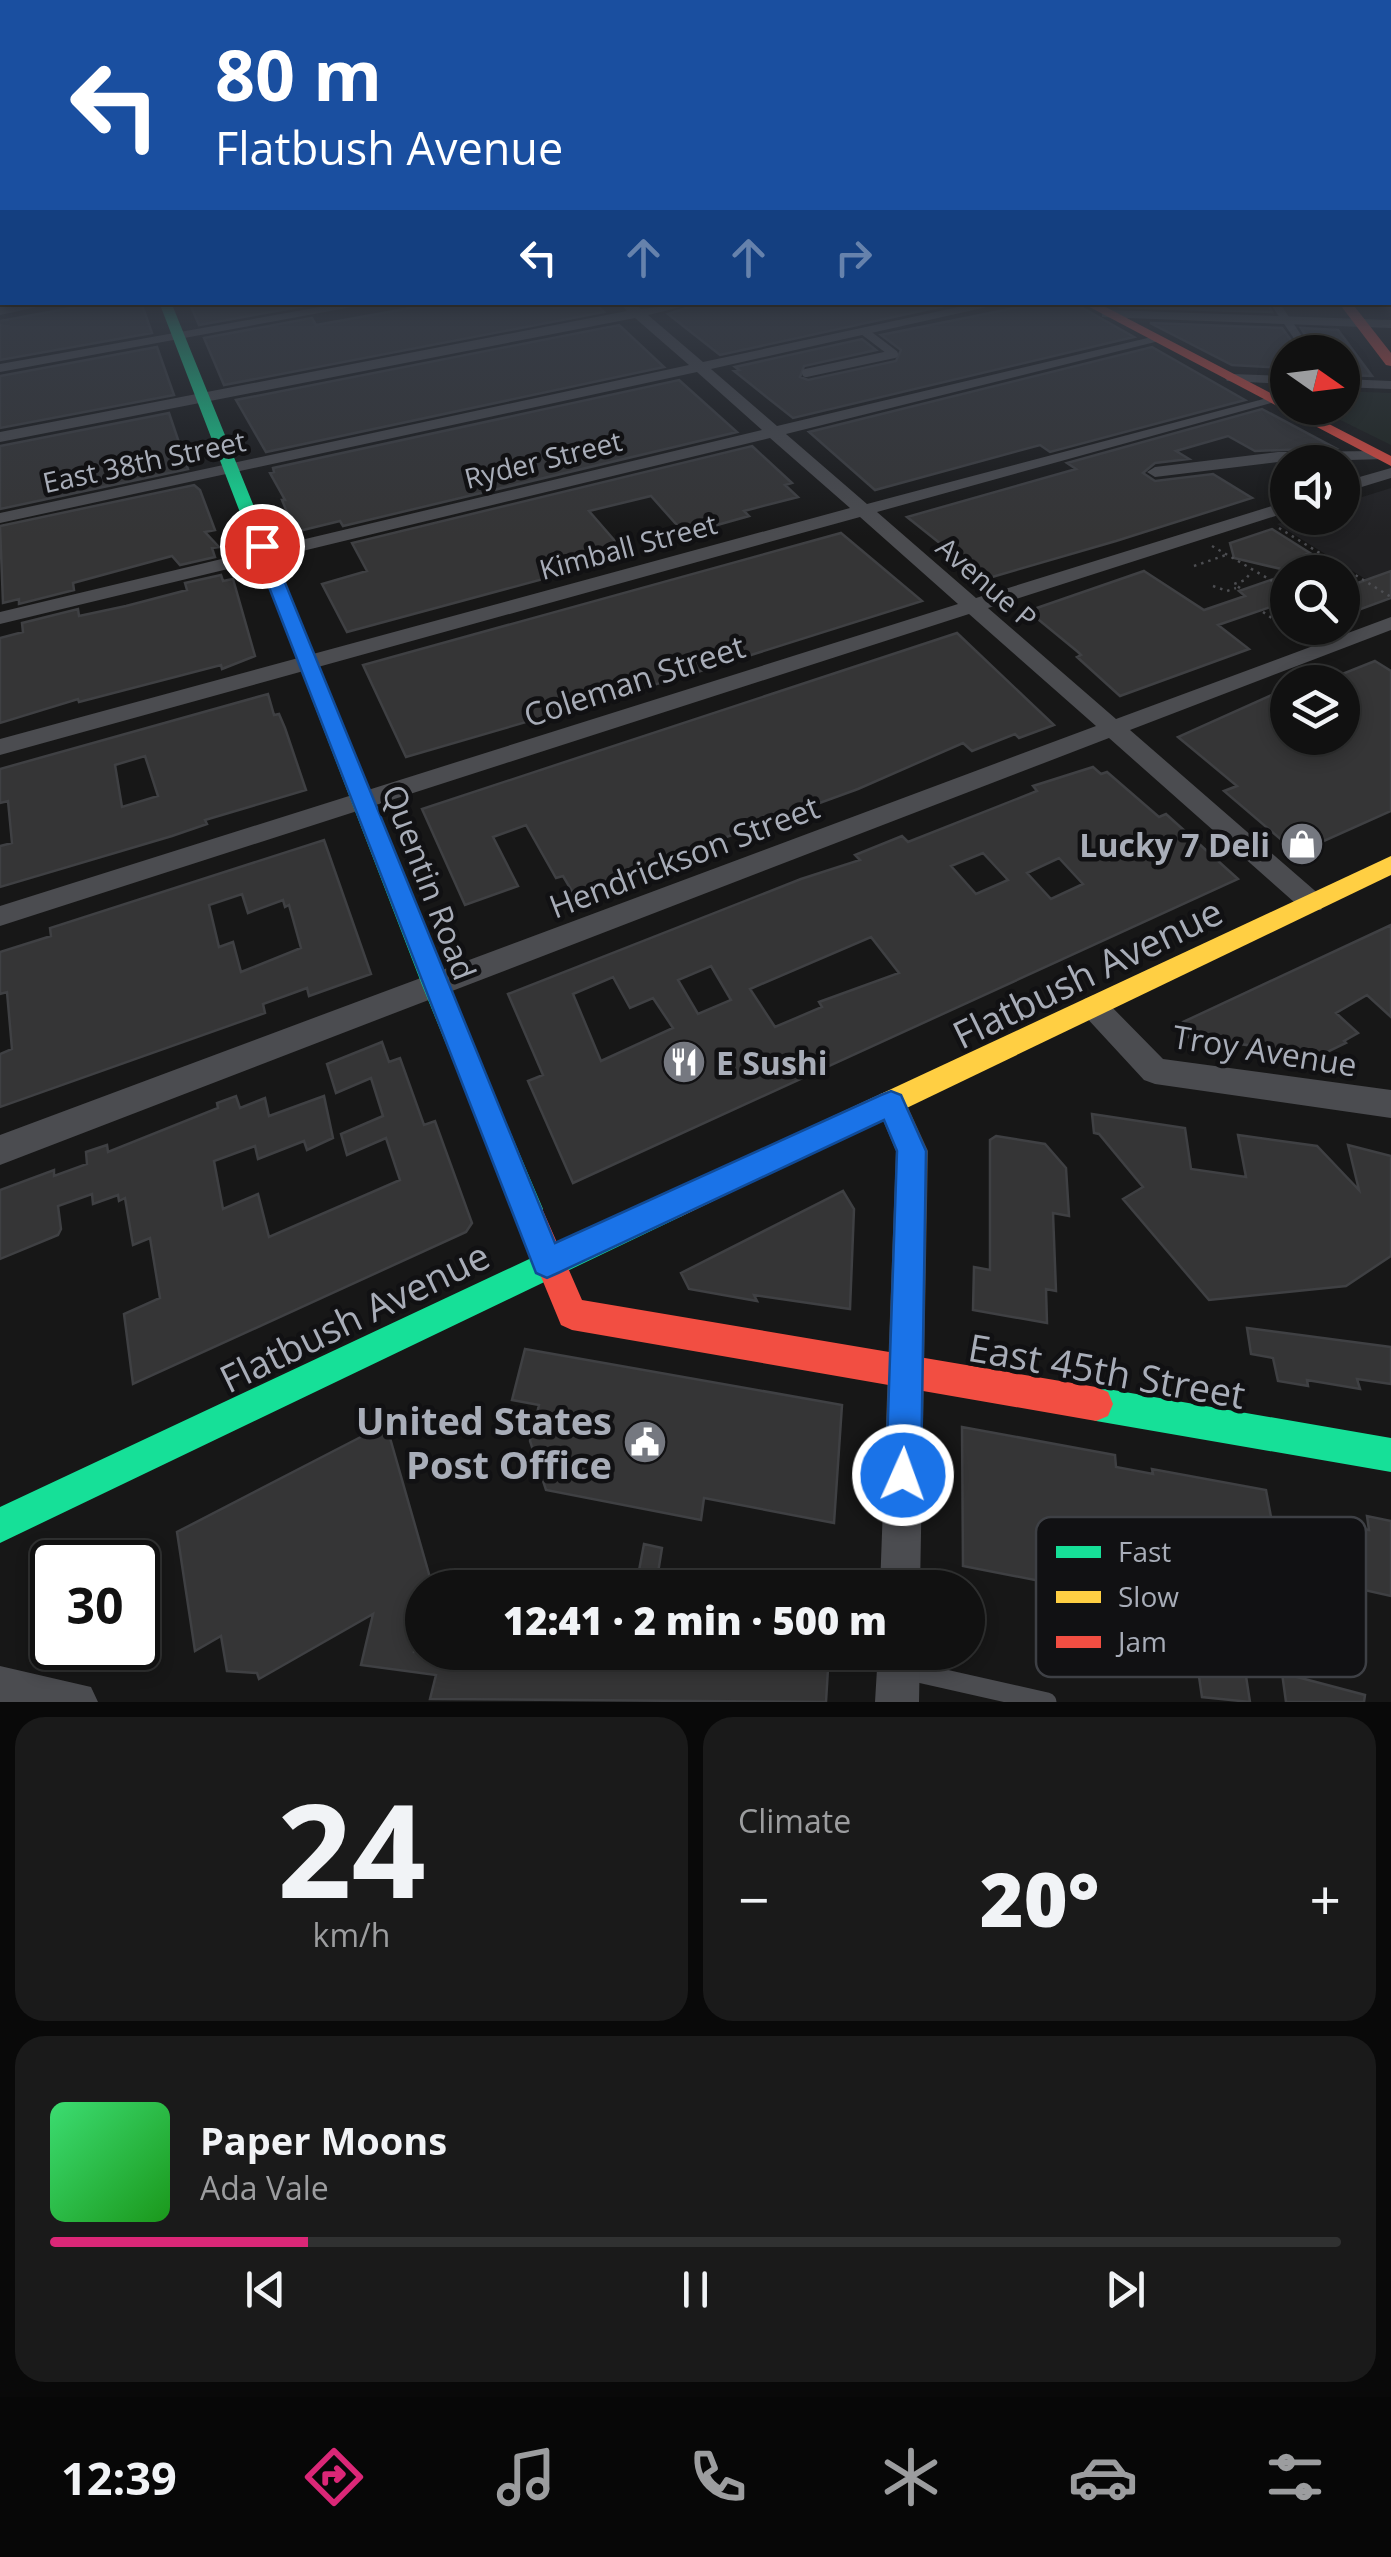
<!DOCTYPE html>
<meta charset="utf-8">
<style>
body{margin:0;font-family:"Open Sans",sans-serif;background:#1a1a1a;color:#f1f3f6;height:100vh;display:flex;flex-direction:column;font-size:38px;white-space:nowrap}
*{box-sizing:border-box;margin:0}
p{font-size:32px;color:#9c9d9f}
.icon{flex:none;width:55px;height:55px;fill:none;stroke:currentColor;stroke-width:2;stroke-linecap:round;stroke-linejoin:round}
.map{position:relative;height:1702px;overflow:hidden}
.panel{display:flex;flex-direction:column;gap:15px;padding:15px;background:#090909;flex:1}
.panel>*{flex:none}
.banner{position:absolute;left:0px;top:0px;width:1392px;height:305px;box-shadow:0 5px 15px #0003,0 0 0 2px #303131;background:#1a4fa0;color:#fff;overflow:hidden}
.needle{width:65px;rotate:104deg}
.buttons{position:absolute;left:1270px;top:335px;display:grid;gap:20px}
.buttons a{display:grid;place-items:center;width:90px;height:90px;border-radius:50%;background:#111;box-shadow:0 5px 15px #0003,0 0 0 2px #303131;font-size:50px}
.speed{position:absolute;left:30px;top:1540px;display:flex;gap:20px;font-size:50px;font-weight:700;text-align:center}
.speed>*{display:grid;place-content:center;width:130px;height:130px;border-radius:50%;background:#111;box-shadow:0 5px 15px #0003,0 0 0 2px #303131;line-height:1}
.speed .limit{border:5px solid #111;border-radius:15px;background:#fff;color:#111}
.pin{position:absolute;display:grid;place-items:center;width:85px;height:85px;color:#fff;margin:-42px;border:5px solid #fff;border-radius:50%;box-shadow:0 2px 10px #0007}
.me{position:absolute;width:110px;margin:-55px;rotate:2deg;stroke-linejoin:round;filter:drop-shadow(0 0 8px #0008)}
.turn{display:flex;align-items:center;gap:35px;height:210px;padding:0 50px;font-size:45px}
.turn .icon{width:130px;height:130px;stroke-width:2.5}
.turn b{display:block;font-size:70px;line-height:85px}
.lanes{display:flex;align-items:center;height:95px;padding:0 50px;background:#0003;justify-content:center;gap:50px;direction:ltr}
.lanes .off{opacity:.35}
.big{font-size:75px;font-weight:800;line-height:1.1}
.panel .widget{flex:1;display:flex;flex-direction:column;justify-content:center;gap:15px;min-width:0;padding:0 35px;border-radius:30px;background:#1a1a1a}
.panel .dial{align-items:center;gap:0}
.dial b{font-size:130px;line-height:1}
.song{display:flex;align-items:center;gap:30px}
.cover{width:120px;height:120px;border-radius:15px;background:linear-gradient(135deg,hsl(140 70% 55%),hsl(120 70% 35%))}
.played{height:10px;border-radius:5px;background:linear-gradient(90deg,#db2777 20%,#303131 20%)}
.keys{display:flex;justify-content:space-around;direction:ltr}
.heat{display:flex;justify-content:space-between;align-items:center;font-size:55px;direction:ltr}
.panel .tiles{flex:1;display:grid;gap:15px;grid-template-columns:1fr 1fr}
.widget:last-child{grid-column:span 2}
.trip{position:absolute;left:405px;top:1570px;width:580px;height:100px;border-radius:50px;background:#111;box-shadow:0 5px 15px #0003,0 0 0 2px #303131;font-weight:800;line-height:100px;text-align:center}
.menu{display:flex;height:160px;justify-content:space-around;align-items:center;background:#070707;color:#9c9d9f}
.menu .icon{width:70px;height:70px}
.menu .selected{color:#db2777}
.menu b{font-size:45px;color:#f1f3f6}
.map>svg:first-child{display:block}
.built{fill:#212123}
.green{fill:#1d241e}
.building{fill:#353536;stroke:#3f4043;stroke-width:2.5;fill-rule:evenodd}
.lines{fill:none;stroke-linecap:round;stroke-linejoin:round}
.path{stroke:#4d4e52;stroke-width:2.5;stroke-dasharray:2.5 5;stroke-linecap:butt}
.lane-far1{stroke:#4b4c50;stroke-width:8}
.lane{stroke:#4b4c50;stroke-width:19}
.street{fill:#4b4c50;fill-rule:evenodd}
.fast{fill:#16e098;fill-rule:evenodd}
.slow{fill:#ffcf43;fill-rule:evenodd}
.jam{fill:#f24e42;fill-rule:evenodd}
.route{fill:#1a73e8;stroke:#114b97;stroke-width:2.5}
.labels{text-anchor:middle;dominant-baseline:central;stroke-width:9;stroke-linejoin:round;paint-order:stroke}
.far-street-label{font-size:28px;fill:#a8adb8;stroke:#111113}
.street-label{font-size:32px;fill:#a8adb8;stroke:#111113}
.poi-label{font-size:32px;font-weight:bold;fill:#a8adb8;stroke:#111113;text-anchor:end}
.near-street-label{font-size:38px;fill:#a8adb8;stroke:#111113}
.near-poi-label{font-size:38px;font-weight:bold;fill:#a8adb8;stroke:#111113;text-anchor:end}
.key{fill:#111113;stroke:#3e4045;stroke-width:2.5}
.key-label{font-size:28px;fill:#a8adb8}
</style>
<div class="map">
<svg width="1391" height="1702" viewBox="0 0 1391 1702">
<rect width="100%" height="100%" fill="#171717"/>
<path class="built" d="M1391,488V595L1277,524L1298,518H1342L1343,503Z"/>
<path class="green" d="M1343,391L1391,393V445L1316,408H1342Z"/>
<path class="building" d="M103,302H141L152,333L0,360V321Z
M189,302H302L304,306L199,325Z
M444,302H548L554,308L594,302L604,312L224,385L204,338L312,318L316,325Z
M704,302H949L953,304L720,355L668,314Z
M1044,302H1072L1134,337L793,418L734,371L739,370L735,367L862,339L876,350L804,366L800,377L808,380L896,361L901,350L881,335Z
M1111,302H1267L1272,312L1119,307Z
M1150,323L1282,328L1299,351H1288V368L1232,365Z
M619,325L664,367L266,452L236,400Z
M1301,328L1338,330L1372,376L1342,375V352H1315Z
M157,347L174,395L0,428V376Z
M1152,347L1245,400L1050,452L1040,445L875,490L809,432Z
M679,380L737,432L343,526L340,521L295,532L282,500H285L270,473L274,472L273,468Z
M1262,409L1335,448L1255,451L1228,436L1176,451L1189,459L1155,463L1143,473L1155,481L1213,474L1252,498L1116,541L985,579L907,517L1076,469L1067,463Z
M169,413L188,469L0,509V446Z
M752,446L792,483L785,485L798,497L744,511L749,516L685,534L651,496L589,511L628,556L347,632L322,584L367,571L352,543Z
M194,485L200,490L215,530L205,532L219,547L212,548L215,557L180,565L172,556L73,583L74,590L19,604V599L3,603L0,526Z
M1272,529L1310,553L1305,555L1333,572H1294L1234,558L1230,543Z
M841,533L922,601L691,674L406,757L363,665Z
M1144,571L1204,610L1245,596L1239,591L1288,574V601L1218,625L1249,649L1120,696L1077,657L1081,655L1078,652L1028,611Z
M1391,571V598L1342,616V579L1352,585Z
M221,575L223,581L233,579L255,656L222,669L221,665L79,702L78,699L0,723V638L23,632L22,623L78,609L79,616L126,606L187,590L185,583Z
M957,633L1054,725L1019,738L1015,734L972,751L963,743L858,789L573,893L563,876L556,878L526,825L493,837L518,886L465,905L422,809Z
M1375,661L1391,671V811L1297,853L1224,791L1237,786L1178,737L1276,693L1288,702V738H1342V674Z
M268,694L274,715L279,714L285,728L306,790L205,820L207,824L172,836L0,887V846L12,843L8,801L0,803V769ZM145,756L158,796L122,807L115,765Z
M1093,767L1101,774L1107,772L1159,817L1166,814L1238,879L573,1183L528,1081L543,1075L508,994L801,879L860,860L855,855L902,836L908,842L1037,791L1033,786ZM983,853L1008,880L976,894L951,866ZM1059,858L1083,884L1051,899L1027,873ZM871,937L899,973L819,1002L822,1007L775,1027L750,989ZM711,966L731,1000L698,1014L678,980ZM613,977L630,1008L653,998L673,1028L601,1061L573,994Z
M324,840L371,974L309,996L307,988L263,1004L265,1013L0,1107V1054L12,1049L7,992L0,994V952L51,936L50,928ZM242,894L248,913L283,900L285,907L289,905L301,948L241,972L233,942L219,947L209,905Z
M1391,925V1017L1367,995L1336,1013L1358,1033L1344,1041L1346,1043L1321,1055L1188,1037L1183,1022Z
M382,1042L389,1062L400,1058L424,1125L435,1121L472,1223L466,1232L133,1384L124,1314L160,1298L150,1238L133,1245L125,1198L119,1201L118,1195L93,1204L92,1194L58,1206L61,1229L58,1235L0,1259V1190L54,1170V1176L87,1164L86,1152L107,1145L108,1152L218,1108L217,1103L236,1096L240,1108L265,1098L269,1116L324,1096L333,1138L307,1150L304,1141L258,1159L255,1146L214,1161L223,1209L258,1194L269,1237L400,1180L386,1138L347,1155L341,1134L383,1116L371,1078L336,1093L327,1064Z
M1092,1114L1185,1128L1191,1169L1246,1177L1238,1135L1317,1146L1359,1190L1348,1145L1391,1156V1256L1346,1286L1209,1300L1123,1199L1143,1187L1099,1134L1094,1133Z
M996,1136L1045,1144L1066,1168L1069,1216L1053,1213L1056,1291L1046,1289L1047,1323L973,1310L974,1267L990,1270V1140Z
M843,1191L854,1209L850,1309L754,1295L757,1301L689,1289L681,1273Z
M1247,1328L1391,1347V1384L1357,1379L1360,1389L1307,1380L1308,1386L1278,1381L1273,1358L1251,1354Z
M525,1349L842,1405L834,1523L704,1498L701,1520L546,1490L530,1441L539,1405L512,1400Z
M386,1424L433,1588H422V1617L414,1652H829L826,1702L430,1699L436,1675L361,1665L373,1614L259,1679L257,1673L227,1671L221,1636L195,1651L177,1532Z
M962,1427L1115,1455L1116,1467L1153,1474L1152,1469L1266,1490L1271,1517L1369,1530L1367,1516L1391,1521V1596L1280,1571L1290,1625L1243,1616L1237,1579L1159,1566L1162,1597L1126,1590L1127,1598L963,1566Z
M644,1544L662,1548L656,1585L637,1581Z
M1196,1656L1244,1663L1250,1702L1202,1697Z
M1282,1673L1365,1695L1364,1702H1286Z"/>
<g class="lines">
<path class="path" d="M1279,528L1391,597
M1212,546L1288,590
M1194,566L1226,555
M1213,586L1227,591L1236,588
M1240,588L1234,584L1245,580L1251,572
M1263,612L1300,637"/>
<path class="lane-far1" d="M1274,302L1308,352
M806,373L894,354L865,332"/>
<path class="lane" d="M905,1670L1047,1702"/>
<path class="street" d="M27,302H60L0,315V307Z
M348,302H379L0,372V364Z
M619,302H633L641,309L701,302L648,315L703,362L982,302H1009L711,369L777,426L1156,336L1163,340L786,434L867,504L1275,396V402L877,512L976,598L1288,501V512L988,608L1116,719L1391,617V630L1130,730L1321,896L1325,903L1321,910H1303L1109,738L0,1165V1135L1096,726L969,614L0,926V906L958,604L860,517L0,755V739L850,508L770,438L0,624V612L762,430L697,372L0,523V513L689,365L635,318L0,442V432L627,311Z
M1107,310L1391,320V328L1102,317V311Z
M1232,374L1288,376V384L1227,381L1225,378Z
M1342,379L1391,381V389L1342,387Z
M1379,451L1387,456L1385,459L1278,462L1155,477L1147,472L1155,467L1278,452Z
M1391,468V478L1342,493V482Z
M1094,995L1104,999L1163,1059L1391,1090V1118L1155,1084L1144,1080L1084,1015L1080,1007L1084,999Z
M891,1090L902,1094L928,1151L920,1588H880L896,1151L876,1104L880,1094Z
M878,1652H920L919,1702H875Z
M0,1666L91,1687L98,1702H0Z"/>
<path class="fast" d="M159,302H171L448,985L543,1209L538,1219L528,1223L518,1219L513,1209L422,985Z
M672,1192L682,1196L687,1206L682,1216L0,1543V1507Z
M1096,1387L1391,1438V1472L1096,1421L1084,1416L1079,1404L1084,1392Z"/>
<path class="slow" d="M1391,856V875L682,1216L672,1220L662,1216L657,1206L662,1196Z"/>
<path class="jam" d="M1080,302H1096L1288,402V408H1298L1391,456V466Z
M1338,302H1351L1391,353V366L1386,365Z
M528,1195L538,1199L582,1300L1096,1387L1108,1392L1113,1404L1108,1416L1096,1421L572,1330L561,1325L513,1209L518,1199Z"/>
</g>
<linearGradient id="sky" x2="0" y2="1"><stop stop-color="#0d0d0d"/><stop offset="0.56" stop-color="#363c47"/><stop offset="1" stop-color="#363c47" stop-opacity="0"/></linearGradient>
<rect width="1391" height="536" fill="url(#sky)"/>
<path class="route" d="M262,540L270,546L555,1243L881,1095L891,1091L901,1095L926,1151L921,1475L916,1487L903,1492L891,1487L886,1475L897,1151L884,1120L558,1273L547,1278L536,1273L253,546Z"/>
<defs>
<g id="shop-disc" transform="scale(2.25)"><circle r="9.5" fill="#757880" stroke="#111113"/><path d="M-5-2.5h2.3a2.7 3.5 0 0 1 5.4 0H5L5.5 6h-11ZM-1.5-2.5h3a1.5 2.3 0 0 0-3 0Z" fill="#fff"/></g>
<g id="restaurant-disc" transform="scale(2.25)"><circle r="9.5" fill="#757880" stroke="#111113"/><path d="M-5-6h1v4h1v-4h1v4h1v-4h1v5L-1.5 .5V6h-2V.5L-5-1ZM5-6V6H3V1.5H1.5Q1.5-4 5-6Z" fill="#fff"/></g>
<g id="civic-disc" transform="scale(2.25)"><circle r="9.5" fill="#757880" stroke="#111113"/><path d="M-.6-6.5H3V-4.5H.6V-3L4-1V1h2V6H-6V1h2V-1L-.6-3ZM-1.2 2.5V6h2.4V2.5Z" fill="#fff"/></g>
</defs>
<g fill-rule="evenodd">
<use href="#shop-disc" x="1302" y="844"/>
<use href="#restaurant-disc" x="684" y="1062"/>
<use href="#civic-disc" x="645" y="1442"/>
</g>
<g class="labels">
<g class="far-street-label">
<text transform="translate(543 459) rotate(-14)">Ryder Street</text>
<text transform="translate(144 461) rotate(-12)">East 38th Street</text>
<text transform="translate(628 546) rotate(-15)">Kimball Street</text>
<text transform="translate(987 582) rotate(41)">Avenue P</text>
</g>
<g class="street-label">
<text transform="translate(634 680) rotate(-18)">Coleman Street</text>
<text transform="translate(684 856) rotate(-21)">Hendrickson Street</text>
<text transform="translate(430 882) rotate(69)">Quentin Road</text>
<text transform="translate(1265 1050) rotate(9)">Troy Avenue</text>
</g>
<g class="poi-label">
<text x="1270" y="844">Lucky 7 Deli</text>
<text x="716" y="1062" text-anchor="start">E Sushi</text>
</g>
<g class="near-street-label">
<text transform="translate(1087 972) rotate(-26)">Flatbush Avenue</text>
<text transform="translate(354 1316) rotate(-26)">Flatbush Avenue</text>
<text transform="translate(1107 1370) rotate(10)">East 45th Street</text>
</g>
<g class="near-poi-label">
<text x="612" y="1420">United States<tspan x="612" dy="44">Post Office</tspan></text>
</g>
</g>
<rect x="1036" y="1517" width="330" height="160" rx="15" class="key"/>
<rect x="1056" y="1546" width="45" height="12" fill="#16e098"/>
<rect x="1056" y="1591" width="45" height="12" fill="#ffcf43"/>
<rect x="1056" y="1636" width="45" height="12" fill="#f24e42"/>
<g class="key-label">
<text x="1118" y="1562">Fast</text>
<text x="1118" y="1607">Slow</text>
<text x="1118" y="1652">Jam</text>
</g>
</svg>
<div class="buttons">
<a><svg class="needle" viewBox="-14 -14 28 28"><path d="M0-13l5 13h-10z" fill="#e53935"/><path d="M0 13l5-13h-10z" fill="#9c9d9f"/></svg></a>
<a><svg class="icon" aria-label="sound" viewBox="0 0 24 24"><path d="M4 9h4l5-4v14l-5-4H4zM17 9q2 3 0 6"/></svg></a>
<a><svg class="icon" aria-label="search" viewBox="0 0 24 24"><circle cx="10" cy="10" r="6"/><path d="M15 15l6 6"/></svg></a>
<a><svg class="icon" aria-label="layers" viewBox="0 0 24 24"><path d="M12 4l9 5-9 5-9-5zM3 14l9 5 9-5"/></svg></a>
</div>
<div class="speed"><div class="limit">30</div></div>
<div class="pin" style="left:262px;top:546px;background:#d93025"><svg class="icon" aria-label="arrive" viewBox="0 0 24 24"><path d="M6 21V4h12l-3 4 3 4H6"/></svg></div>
<svg class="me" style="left:903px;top:1475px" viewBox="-20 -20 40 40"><circle r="17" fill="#1a73e8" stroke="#fff" stroke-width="3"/><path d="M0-11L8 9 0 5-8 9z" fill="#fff"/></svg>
<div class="trip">12:41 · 2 min · 500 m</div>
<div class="banner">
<div class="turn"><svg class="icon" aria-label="left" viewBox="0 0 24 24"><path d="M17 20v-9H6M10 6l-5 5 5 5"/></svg><div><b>80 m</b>Flatbush Avenue</div></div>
<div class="lanes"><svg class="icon" aria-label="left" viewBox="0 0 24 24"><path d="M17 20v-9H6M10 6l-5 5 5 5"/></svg><svg class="icon off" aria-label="ahead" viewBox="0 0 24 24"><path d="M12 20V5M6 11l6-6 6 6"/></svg><svg class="icon off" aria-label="ahead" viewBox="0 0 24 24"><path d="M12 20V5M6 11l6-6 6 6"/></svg><svg class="icon off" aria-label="right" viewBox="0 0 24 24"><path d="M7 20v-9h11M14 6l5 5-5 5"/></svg></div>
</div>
</div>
<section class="panel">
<div class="tiles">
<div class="widget dial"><b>24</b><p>km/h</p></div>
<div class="widget"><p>Climate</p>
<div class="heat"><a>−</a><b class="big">20°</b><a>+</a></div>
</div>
<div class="widget">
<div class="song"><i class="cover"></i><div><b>Paper Moons</b><p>Ada Vale</p></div></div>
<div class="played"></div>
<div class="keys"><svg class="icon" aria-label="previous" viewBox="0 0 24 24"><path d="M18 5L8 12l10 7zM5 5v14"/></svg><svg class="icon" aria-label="pause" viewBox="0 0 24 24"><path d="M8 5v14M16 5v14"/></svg><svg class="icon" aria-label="next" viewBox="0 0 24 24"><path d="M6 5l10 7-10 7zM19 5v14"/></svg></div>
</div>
</div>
</section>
<nav class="menu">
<b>12:39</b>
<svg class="icon selected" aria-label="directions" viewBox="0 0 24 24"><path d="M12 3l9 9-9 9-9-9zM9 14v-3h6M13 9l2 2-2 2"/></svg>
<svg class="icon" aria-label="music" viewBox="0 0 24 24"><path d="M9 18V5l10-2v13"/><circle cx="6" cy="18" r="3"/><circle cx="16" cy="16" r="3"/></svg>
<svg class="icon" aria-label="phone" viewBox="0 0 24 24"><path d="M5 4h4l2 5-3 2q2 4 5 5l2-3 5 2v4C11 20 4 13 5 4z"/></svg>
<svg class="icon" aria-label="climate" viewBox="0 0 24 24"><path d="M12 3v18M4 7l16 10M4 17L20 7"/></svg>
<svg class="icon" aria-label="car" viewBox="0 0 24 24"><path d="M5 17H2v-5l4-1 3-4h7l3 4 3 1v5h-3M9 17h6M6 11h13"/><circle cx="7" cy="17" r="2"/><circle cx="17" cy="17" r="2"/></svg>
<svg class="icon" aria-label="filters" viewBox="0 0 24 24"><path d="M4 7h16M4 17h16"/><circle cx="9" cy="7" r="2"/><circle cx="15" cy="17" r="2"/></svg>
</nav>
